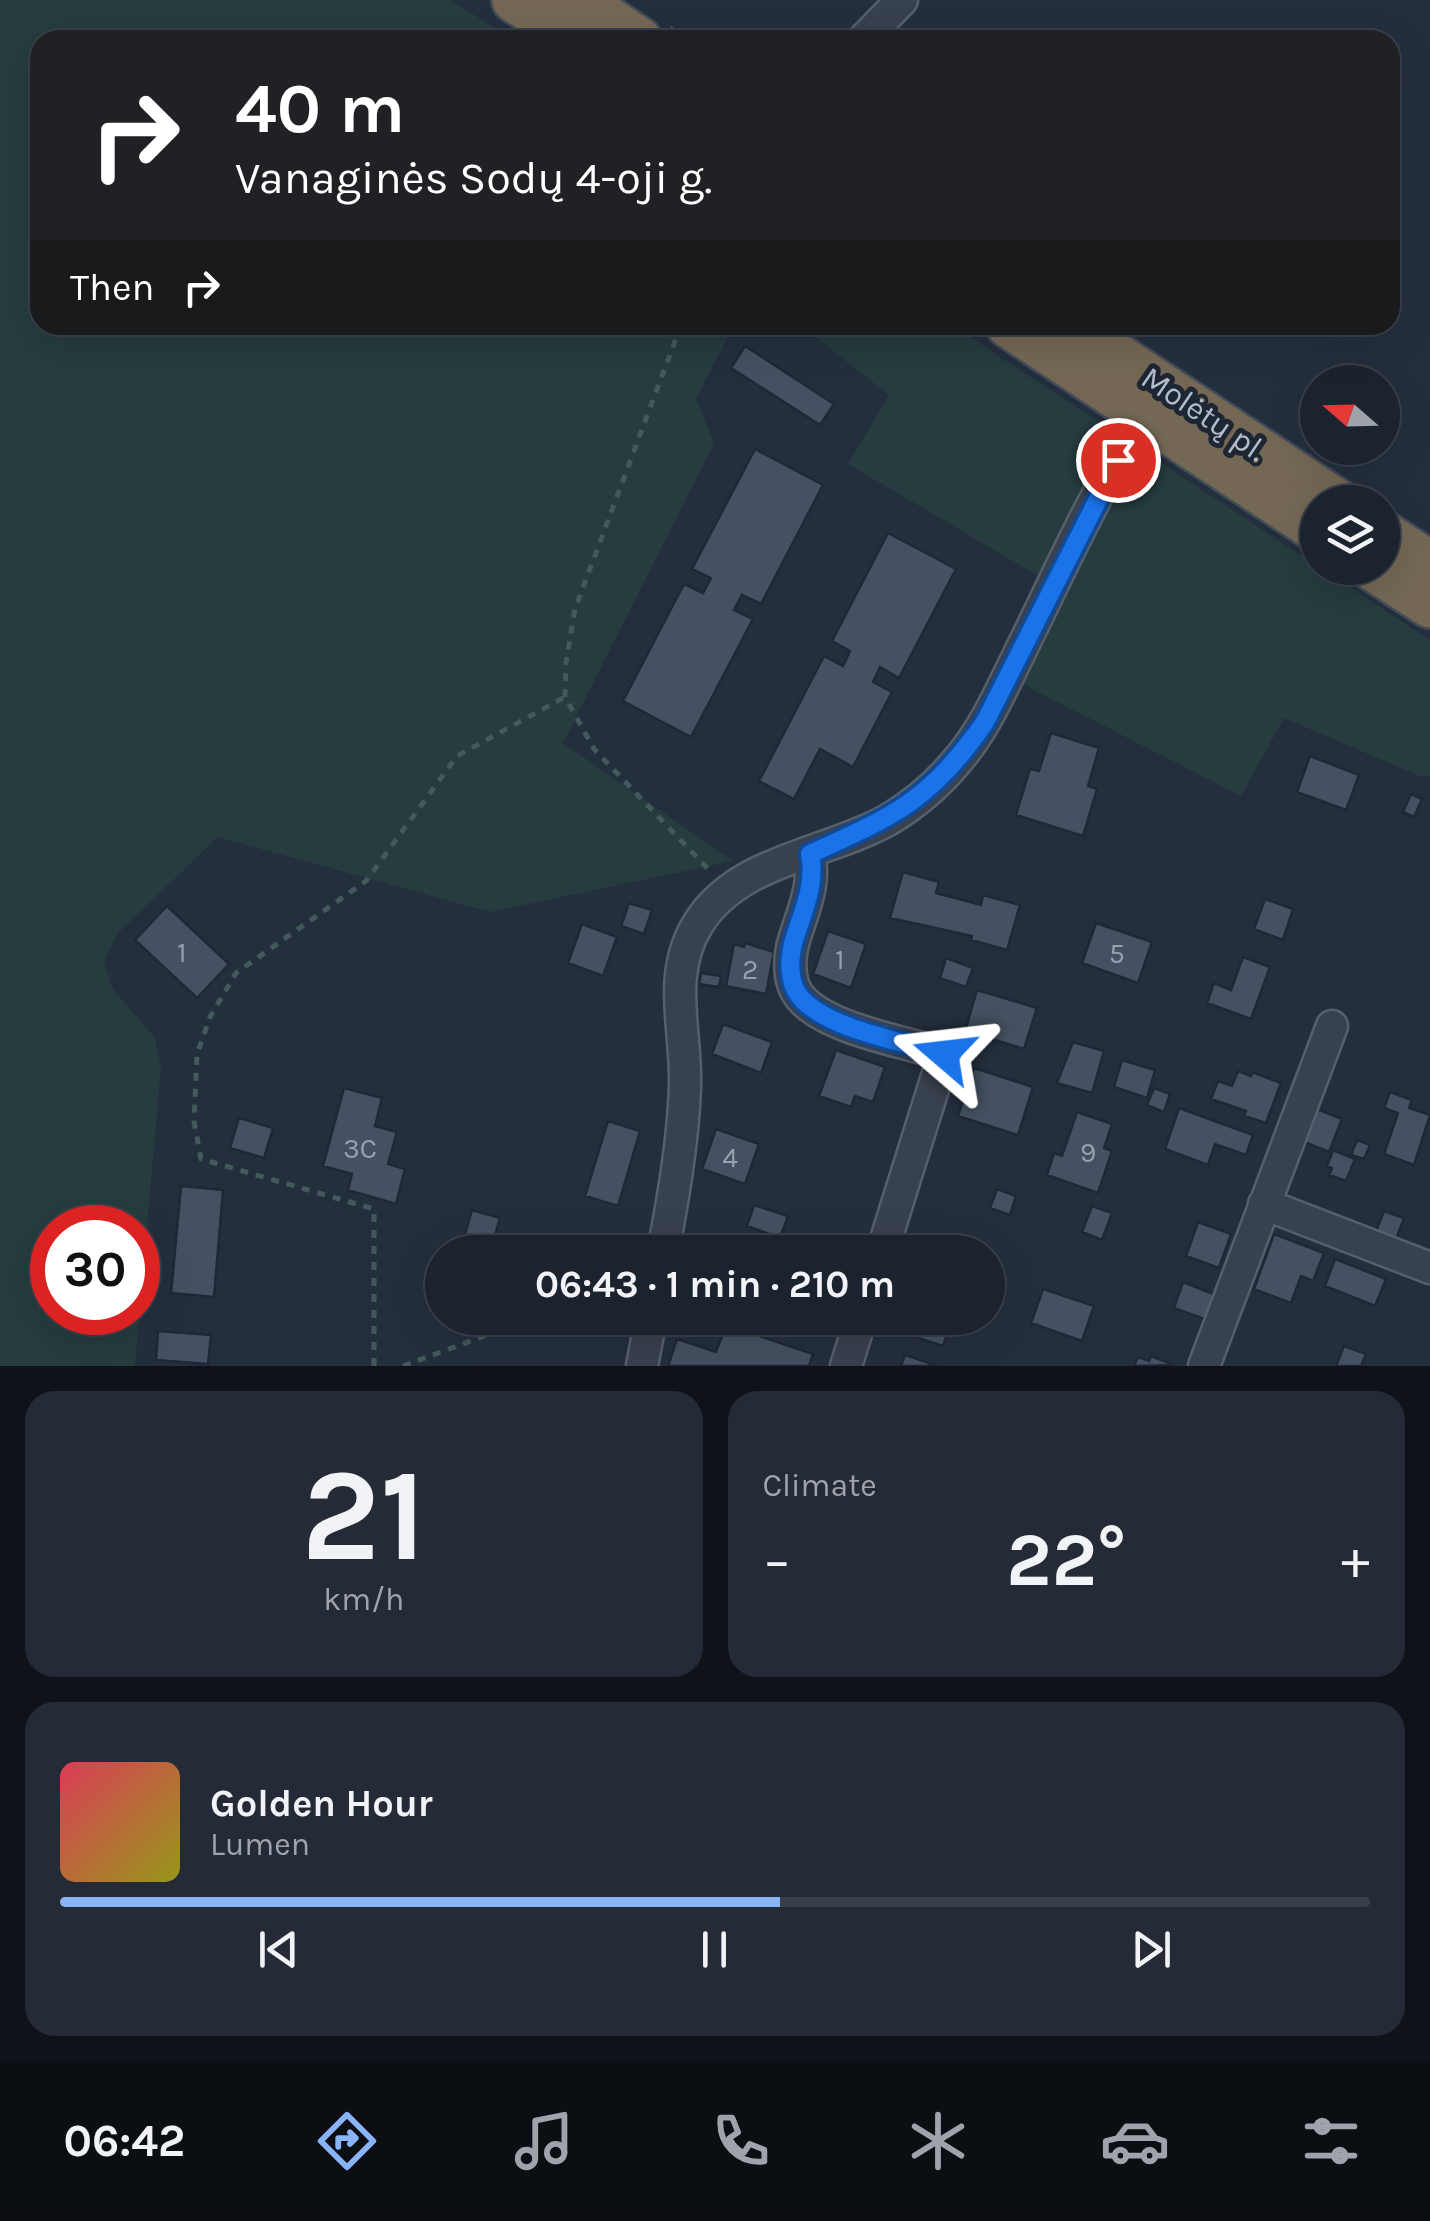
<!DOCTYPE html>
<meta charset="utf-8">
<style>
body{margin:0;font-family:Karla,sans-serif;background:#242b36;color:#f1f3f6;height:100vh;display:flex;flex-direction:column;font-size:38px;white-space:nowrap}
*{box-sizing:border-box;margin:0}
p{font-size:32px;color:#a0a4aa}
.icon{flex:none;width:55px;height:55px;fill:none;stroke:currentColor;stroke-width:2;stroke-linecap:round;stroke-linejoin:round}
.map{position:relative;height:1366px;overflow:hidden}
.details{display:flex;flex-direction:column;gap:25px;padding:25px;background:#0f1319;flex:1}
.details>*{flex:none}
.hud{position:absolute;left:30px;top:30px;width:1370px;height:305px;border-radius:30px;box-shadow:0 10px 40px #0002,0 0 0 2px #39404a;background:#202124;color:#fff;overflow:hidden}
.needle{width:65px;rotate:290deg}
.buttons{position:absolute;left:1300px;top:365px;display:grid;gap:20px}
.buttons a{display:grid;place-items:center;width:100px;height:100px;border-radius:50%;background:#1b232e;box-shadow:0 10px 40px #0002,0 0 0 2px #39404a;font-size:50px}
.speed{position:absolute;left:30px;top:1205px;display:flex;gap:20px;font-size:50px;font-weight:700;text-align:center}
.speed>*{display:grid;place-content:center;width:130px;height:130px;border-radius:50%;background:#1b232e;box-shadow:0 10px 40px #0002,0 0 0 2px #39404a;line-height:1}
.speed .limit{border:15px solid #d22;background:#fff;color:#111}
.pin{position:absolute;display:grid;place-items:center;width:85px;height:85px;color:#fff;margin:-42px;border:5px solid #fff;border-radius:50%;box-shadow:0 2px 10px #0007}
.me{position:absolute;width:110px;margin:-55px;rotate:287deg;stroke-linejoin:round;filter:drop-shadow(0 0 8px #0008)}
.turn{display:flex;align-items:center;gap:35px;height:210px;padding:0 40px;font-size:45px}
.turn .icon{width:130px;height:130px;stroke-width:2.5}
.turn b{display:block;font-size:70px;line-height:85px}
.then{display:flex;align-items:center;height:95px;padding:0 40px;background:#0003;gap:20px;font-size:38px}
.big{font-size:75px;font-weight:700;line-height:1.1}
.details .tile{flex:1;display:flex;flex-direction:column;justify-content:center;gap:15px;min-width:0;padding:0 35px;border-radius:30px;background:#242b36}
.details .dial{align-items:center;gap:0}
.dial b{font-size:130px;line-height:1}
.song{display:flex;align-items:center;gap:30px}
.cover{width:120px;height:120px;border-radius:15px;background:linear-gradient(135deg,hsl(350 70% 55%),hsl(60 70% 35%))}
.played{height:10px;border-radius:5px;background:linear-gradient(90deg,#8ab4f8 55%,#39404a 55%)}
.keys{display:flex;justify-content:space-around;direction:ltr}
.heat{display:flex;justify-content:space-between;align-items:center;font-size:55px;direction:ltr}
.details .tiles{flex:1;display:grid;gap:25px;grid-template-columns:1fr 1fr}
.tile:last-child{grid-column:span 2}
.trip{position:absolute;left:425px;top:1235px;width:580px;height:100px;border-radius:50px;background:#1b232e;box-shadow:0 10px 40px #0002,0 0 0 2px #39404a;font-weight:700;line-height:100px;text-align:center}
.dock{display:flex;height:160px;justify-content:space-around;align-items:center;background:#0b0e12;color:#a0a4aa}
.dock .icon{width:70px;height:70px}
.dock .active{color:#8ab4f8}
.dock b{font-size:45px;color:#f1f3f6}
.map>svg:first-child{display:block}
.green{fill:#263c3f;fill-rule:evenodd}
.building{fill:#455162;stroke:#1f2835;stroke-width:2.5}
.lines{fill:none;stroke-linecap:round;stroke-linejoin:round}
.minor-casing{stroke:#565f6c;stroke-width:35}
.highway-casing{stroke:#434c59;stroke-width:50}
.path{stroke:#44595c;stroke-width:5;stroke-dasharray:8 8;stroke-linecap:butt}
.minor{stroke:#38414e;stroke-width:30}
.highway{stroke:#746855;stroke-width:45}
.route-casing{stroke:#114b97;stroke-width:25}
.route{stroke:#1a73e8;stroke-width:18}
.labels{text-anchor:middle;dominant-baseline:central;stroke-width:10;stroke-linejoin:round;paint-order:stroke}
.number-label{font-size:28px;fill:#98a1af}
.street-label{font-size:32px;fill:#b4bcc9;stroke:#1d2633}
</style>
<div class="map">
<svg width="1430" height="1366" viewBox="0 0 1430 1366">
<rect width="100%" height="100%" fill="#242f3e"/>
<path class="green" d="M0,0H451L513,40H40V325H734L696,399L714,443L563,743L733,861L490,912L218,837L118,933L104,962L112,988L155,1038L161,1067L135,1366H0ZM52,1228H138V1312H52Z
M800,325H952L1430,640V776L1422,777L1284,718L1241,796L993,669L1040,577L848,464L889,395Z"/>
<path class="building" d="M745,346L834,404L820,425L731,368Z
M755,449L823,485L761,604L742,595L734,610L753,619L691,737L623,701L684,584L703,593L711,578L692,569Z
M888,533L956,569L899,678L880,667L873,682L892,692L853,767L820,749L794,799L759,781L824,656L843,666L850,651L832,641Z
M1051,733L1099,748L1088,786L1097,789L1083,836L1016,815L1030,769L1039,771Z
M1310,756L1359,775L1346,810L1297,792Z
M1411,794L1422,799L1414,817L1403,812Z
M903,872L939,882L936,893L981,905L983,895L1020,905L1007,950L971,940L972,936L890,918Z
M1265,899L1293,909L1283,940L1254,929Z
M629,903L652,910L644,934L621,926Z
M167,906L229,964L197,998L135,940Z
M1096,923L1152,942L1138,983L1082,963Z
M582,924L617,937L603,976L568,963Z
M828,931L866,944L851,988L813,974Z
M745,943L774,952L766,994L726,986L734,944L744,947Z
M1243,957L1270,967L1251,1019L1207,1003L1214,983L1231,990Z
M946,958L973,968L966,987L940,978Z
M701,973L721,976L719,987L699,984Z
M977,990L1037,1008L1024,1049L965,1031Z
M723,1024L772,1042L761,1073L712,1054Z
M1073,1042L1104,1051L1092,1093L1057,1083Z
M836,1050L885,1067L873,1102L855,1096L851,1107L819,1096Z
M1122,1060L1155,1070L1147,1098L1114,1087Z
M974,1068L1033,1087L1018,1135L958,1116Z
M1238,1071L1251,1076L1252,1072L1281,1083L1266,1123L1244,1116L1246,1111L1211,1099L1218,1081L1232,1086Z
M344,1088L382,1098L375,1126L397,1132L388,1164L405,1169L396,1204L348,1190L352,1174L323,1166Z
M1154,1088L1170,1094L1164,1112L1147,1105Z
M1390,1092L1412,1100L1409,1108L1430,1115L1414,1165L1384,1154L1398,1113L1384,1108Z
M1179,1108L1253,1135L1246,1155L1215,1144L1208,1165L1165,1149Z
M1317,1109L1342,1119L1329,1152L1304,1142Z
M1077,1112L1112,1124L1104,1148L1112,1151L1098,1193L1047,1175L1054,1153L1062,1156Z
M239,1118L273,1128L264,1158L230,1148Z
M608,1121L640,1131L618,1206L585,1196Z
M716,1129L759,1144L745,1184L702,1169Z
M1357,1140L1370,1145L1364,1159L1351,1155Z
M1333,1150L1355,1159L1346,1181L1329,1175L1332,1168L1327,1166Z
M181,1186L223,1190L214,1297L171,1293Z
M997,1189L1016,1196L1010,1215L990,1208Z
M754,1205L788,1216L780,1238L747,1226Z
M1092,1206L1112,1213L1102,1240L1082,1232Z
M472,1210L500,1218L490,1252H460Z
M1384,1211L1404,1218L1395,1242L1375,1234Z
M1198,1222L1231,1234L1219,1268L1186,1256Z
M1274,1234L1324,1253L1313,1281L1301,1276L1291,1303L1254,1289Z
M684,1243L714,1252H681Z
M1335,1259L1386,1279L1375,1306L1325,1286Z
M1183,1282L1216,1295L1207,1320L1174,1308Z
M1043,1289L1094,1306L1082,1341L1031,1323Z
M893,1318H953L943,1346L890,1329Z
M726,1325L813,1354L809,1366H668L677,1339L716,1352Z
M158,1331L211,1335L208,1364L156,1360Z
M1344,1346L1366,1354L1361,1366H1336Z
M905,1355L938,1366H901Z
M1151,1356L1174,1365L1134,1366L1138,1357L1149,1361Z"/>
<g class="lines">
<g class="minor-casing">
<path id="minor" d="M863,40L902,0
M809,854C816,883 804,908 795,937C789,955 787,981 800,997C826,1029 905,1042 944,1054L882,1252
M1264,1204L1430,1268
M663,1252C673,1199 683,1142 685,1087C687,1032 666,975 698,924C737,860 827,854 888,820C913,805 938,784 957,761C985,729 1002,688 1021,650C1060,571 1096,488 1145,415
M642,1366L651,1318
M846,1366L861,1318
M1204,1366L1332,1026"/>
</g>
<g class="highway-casing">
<path id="highway" d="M515,0L577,40
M579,0L639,40
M1009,325L1318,530
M1070,325L1337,502
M1382,533L1430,564
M1373,568L1430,605"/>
</g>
<path class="path" d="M670,28L689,40
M681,325L575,609L566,663L565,697L594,749L709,870
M374,1366V1209L201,1159L194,1121L197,1054L210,1017L236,973L366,881L457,756L565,697
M403,1366L533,1318"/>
<use href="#minor" class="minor"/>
<use href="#highway" class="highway"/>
</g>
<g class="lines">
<g class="route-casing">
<path id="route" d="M944,1054C904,1042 827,1029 800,997C787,981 789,955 795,937C804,909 816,883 810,854C894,816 930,801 985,722L1118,460"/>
</g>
<use href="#route" class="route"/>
</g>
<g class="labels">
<g class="number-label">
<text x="182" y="952">1</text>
<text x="1117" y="953">5</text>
<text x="840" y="959">1</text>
<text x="750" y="969">2</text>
<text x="360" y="1148">3C</text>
<text x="1088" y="1152">9</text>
<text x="730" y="1157">4</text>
</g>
<g class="street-label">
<text transform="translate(1204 414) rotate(34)">Molėtų pl.</text>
</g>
</g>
</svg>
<div class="buttons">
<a><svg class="needle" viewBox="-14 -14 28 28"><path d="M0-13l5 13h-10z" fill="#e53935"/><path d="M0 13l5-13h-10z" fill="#a0a4aa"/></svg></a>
<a><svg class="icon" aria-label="layers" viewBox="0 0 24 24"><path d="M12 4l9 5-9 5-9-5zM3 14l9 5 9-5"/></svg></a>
</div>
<div class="speed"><div class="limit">30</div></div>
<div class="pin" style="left:1118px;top:460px;background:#d93025"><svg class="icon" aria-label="arrive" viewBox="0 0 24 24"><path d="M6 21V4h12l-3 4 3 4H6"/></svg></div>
<svg class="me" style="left:944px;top:1054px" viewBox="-20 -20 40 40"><path d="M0-17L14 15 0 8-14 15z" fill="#1a73e8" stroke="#fff" stroke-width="4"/></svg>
<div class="trip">06:43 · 1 min · 210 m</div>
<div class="hud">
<div class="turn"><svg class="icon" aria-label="right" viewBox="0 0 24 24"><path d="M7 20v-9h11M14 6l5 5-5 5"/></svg><div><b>40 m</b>Vanaginės Sodų 4-oji g.</div></div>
<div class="then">Then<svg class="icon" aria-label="right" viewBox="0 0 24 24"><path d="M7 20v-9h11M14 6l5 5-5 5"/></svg></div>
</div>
</div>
<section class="details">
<div class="tiles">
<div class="tile dial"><b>21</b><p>km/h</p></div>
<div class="tile"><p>Climate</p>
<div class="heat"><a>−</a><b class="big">22°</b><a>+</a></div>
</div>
<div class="tile">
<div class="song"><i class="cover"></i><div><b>Golden Hour</b><p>Lumen</p></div></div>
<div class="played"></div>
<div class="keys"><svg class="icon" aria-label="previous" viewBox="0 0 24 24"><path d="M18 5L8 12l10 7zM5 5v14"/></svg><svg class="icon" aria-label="pause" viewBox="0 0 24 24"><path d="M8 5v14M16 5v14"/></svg><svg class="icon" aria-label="next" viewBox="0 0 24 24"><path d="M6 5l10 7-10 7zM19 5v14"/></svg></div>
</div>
</div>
</section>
<nav class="dock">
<b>06:42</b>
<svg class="icon active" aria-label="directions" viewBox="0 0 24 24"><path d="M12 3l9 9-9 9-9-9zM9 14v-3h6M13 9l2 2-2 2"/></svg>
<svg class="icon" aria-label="music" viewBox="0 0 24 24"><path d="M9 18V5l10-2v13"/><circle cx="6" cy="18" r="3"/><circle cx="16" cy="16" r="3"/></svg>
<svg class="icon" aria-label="phone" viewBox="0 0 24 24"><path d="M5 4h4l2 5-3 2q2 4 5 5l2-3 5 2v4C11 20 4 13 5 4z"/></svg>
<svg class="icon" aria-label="climate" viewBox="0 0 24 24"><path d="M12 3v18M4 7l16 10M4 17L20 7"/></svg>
<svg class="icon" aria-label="car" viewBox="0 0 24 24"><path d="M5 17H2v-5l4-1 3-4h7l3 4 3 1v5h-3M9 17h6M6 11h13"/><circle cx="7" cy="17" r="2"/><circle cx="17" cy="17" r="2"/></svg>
<svg class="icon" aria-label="filters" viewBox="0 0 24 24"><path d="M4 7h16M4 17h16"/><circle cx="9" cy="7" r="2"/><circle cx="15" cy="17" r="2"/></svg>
</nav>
